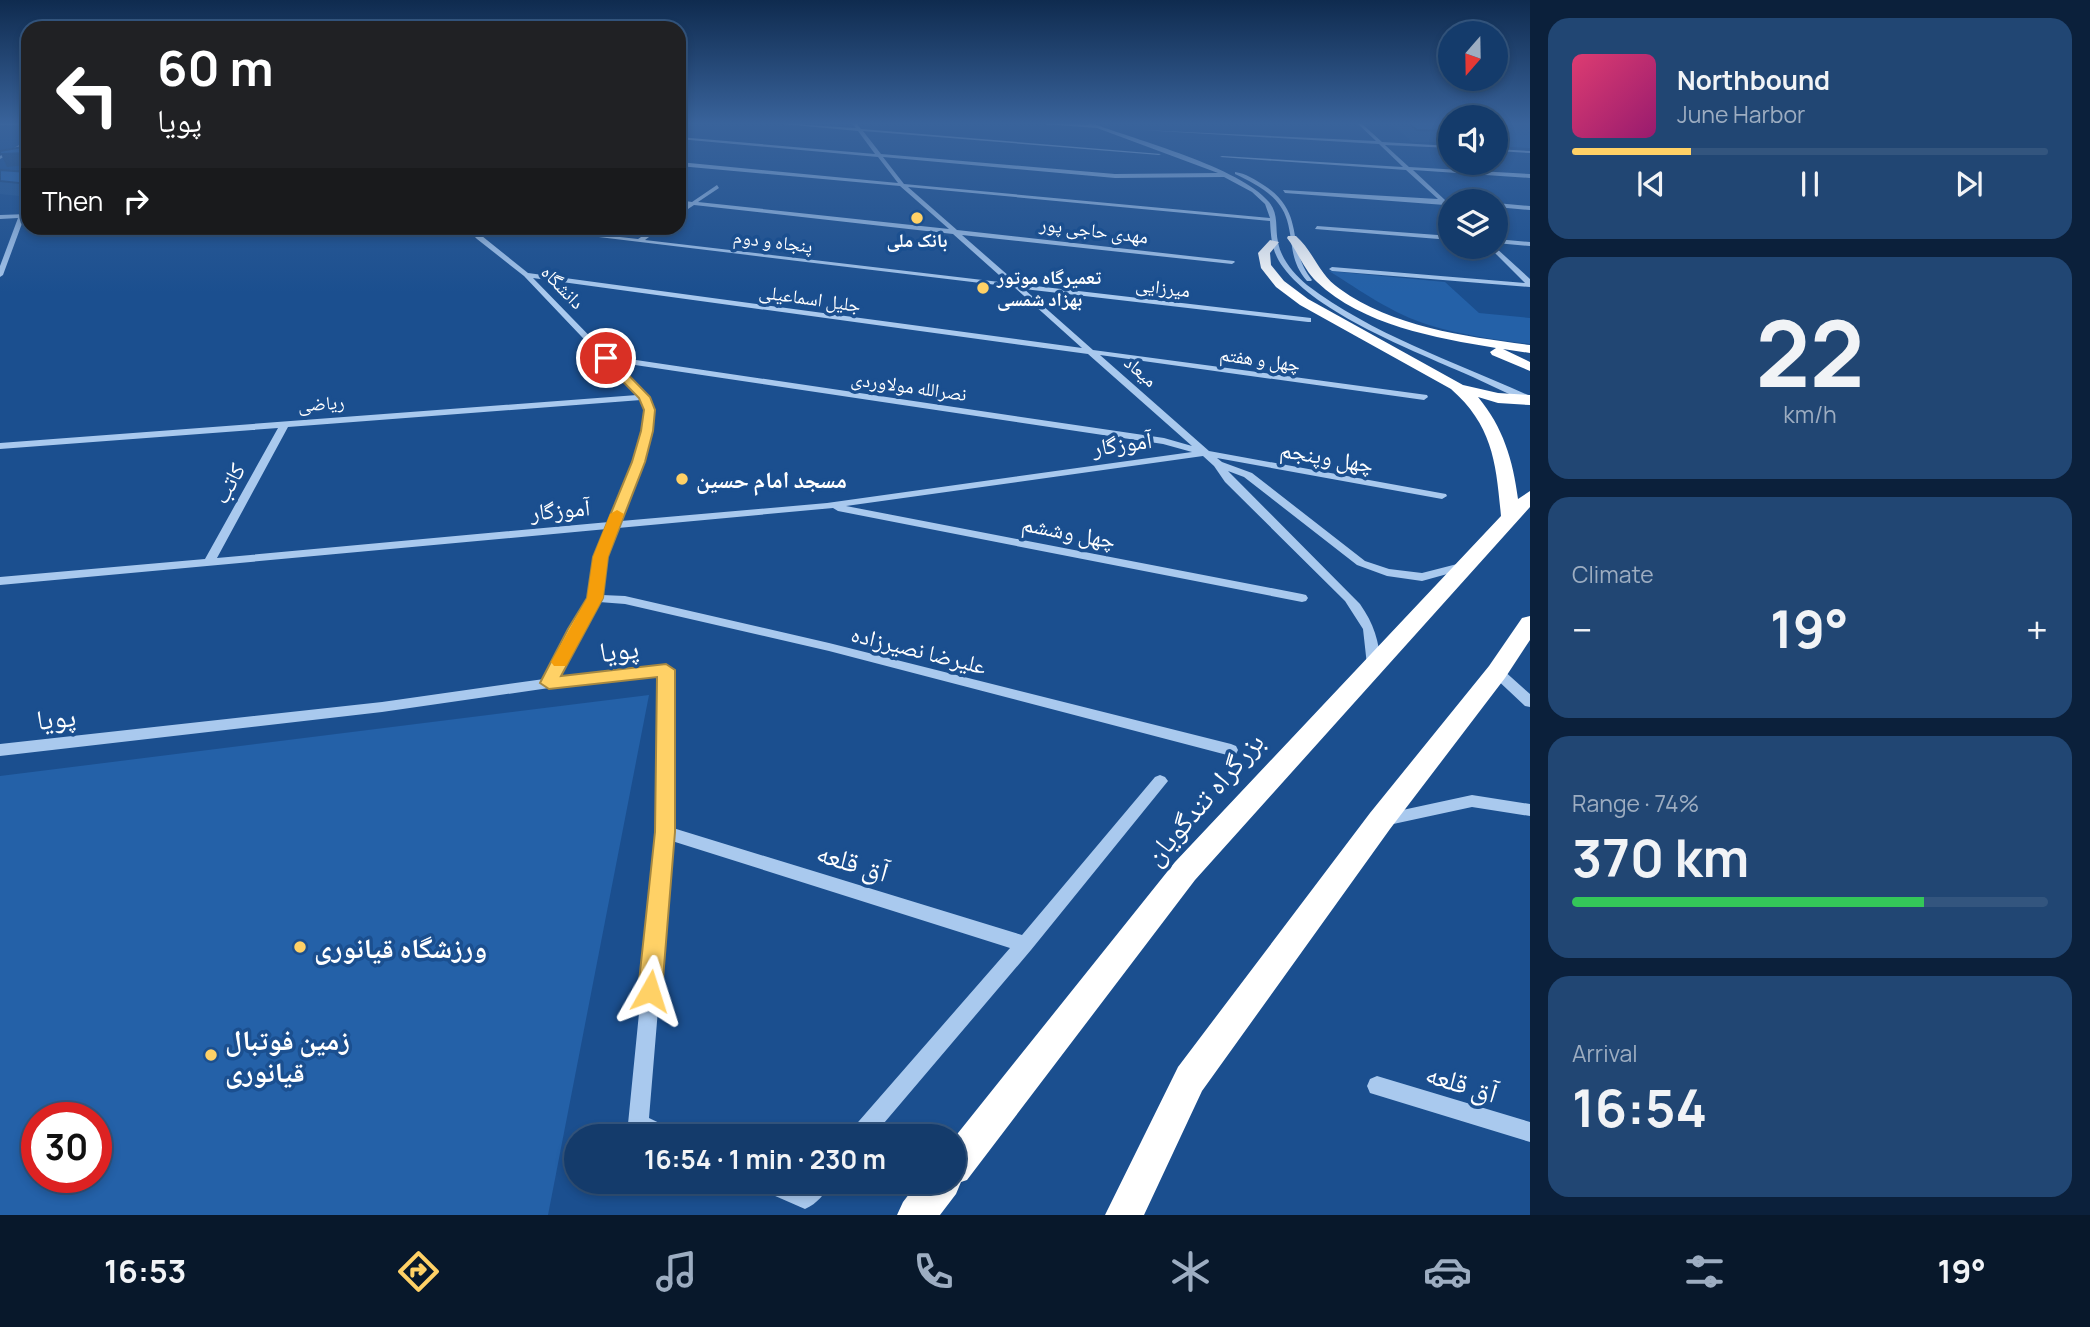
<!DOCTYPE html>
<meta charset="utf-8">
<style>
body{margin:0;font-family:Manrope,"Noto Naskh Arabic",sans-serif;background:#214673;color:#f1f3f6;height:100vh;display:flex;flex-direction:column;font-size:26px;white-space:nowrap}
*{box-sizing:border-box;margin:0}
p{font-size:23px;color:#9dadc1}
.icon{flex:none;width:38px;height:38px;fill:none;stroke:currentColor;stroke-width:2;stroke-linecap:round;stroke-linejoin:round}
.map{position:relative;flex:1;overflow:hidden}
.side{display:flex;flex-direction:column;gap:18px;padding:18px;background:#0b203b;width:560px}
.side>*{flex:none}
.top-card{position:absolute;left:21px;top:21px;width:665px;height:214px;border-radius:21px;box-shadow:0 4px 10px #0003,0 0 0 2px #33557e;background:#202124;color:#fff;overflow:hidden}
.needle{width:46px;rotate:200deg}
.tools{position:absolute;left:1438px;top:21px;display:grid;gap:14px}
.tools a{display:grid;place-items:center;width:70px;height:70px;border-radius:50%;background:#143b6b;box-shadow:0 4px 10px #0003,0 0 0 2px #33557e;font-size:35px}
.speed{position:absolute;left:21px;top:1102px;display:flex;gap:14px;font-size:35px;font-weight:700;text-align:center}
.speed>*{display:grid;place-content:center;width:91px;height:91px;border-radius:50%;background:#143b6b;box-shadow:0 4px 10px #0003,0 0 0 2px #33557e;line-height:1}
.speed .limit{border:10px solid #d22;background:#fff;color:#111}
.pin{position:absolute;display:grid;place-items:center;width:60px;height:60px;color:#fff;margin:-30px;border:4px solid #fff;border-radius:50%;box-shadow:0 2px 7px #0007}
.me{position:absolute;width:77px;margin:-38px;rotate:6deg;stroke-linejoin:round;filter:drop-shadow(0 0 5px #0008)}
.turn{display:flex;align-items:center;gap:24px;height:147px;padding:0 21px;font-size:32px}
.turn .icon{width:91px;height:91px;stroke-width:2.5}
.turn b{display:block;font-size:49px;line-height:60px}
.then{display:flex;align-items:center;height:66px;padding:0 21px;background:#0003;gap:14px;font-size:26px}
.big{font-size:52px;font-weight:700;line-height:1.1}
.side .widget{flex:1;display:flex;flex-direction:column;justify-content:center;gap:10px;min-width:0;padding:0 24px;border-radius:21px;background:#214673}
.side .dial{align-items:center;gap:0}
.dial b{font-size:91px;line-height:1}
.song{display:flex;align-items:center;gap:21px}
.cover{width:84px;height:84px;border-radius:10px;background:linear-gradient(135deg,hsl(340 70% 55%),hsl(320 70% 35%))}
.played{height:7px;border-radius:4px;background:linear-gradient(90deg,#ffd166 25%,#33557e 25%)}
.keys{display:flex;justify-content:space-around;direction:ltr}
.heat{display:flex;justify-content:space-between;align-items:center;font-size:38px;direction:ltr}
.charge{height:10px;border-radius:5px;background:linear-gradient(90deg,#34c759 74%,#33557e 0)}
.trip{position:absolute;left:564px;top:1124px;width:402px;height:70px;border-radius:35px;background:#143b6b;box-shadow:0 4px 10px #0003,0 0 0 2px #33557e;font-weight:700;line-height:70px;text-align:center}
.tabs{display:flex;height:112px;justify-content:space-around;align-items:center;background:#08182b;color:#9dadc1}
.tabs .icon{width:49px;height:49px}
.tabs .selected{color:#ffd166}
.tabs b{font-size:32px;color:#f1f3f6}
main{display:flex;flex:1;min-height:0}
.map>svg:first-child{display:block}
.green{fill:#2461a8;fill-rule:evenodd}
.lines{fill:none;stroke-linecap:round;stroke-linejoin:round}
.minor{fill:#a9c9ee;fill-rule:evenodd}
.highway{fill:#fff;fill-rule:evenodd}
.wall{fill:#245895}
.shaded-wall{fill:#1d4779}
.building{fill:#2a66ad;stroke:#1d4779;stroke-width:2}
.route{fill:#ffd166;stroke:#a68842;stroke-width:2}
.slow{fill:#f59e0b}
.poi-dot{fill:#ffd166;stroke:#1b4f8f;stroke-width:2.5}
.labels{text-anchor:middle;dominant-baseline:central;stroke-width:7;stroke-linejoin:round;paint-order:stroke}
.far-street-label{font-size:19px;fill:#fff;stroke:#1b4f8f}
.far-poi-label{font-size:19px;font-weight:bold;fill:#fff;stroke:#1b4f8f}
.street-label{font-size:23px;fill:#fff;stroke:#1b4f8f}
.poi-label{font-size:23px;font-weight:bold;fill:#fff;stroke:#1b4f8f;text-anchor:start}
.near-street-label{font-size:28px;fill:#fff;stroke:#1b4f8f}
.near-poi-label{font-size:28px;font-weight:bold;fill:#fff;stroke:#1b4f8f;text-anchor:start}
</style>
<main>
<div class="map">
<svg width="1530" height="1215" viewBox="0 0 1530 1215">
<rect width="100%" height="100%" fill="#1b4f8f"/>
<path class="green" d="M1496,123H1530V148L1496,146Z
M1329,271L1445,282L1479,313L1530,318V344C1496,340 1462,335 1429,325C1393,314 1361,291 1329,271Z
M649,695L548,1215H0V776ZM96,1118V1178H37V1118Z"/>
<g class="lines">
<path class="minor" d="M0,123H28V124L0,125Z
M773,123L856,128L852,123H856L861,129L1161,154L1159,155L863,131L881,154L1115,174L1218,173L1097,128L1031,123L1090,125L1086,123H1091C1136,140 1240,167 1269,202C1279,214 1275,228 1278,242C1281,259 1294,274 1307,285C1373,335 1455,362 1530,396V402C1508,395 1487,383 1466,374C1414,351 1316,313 1283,267C1272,252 1271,239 1270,221L908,187L957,230L1234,261L1235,262L1232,264L962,235L1018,284L1311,318V322H1308L1024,289L1093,350L1427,395L1428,397L1424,400L1100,355L1209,451L1446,494L1447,496L1442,499L1217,458L1222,462L1252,473L1365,561L1389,569L1422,573L1465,562L1471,566L1469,568L1422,581L1387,576L1357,565L1244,477L1228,471L1360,604C1374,624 1379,641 1381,665L1379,668H1369L1367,665L1363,629L1345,601L1225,482L1214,466L1203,456L846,506L1302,594L1306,595L1308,598L1306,601L1302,602L838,511L833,508L618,528L607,557L602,595L625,596L829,643L1231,744L1236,746L1238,750L1236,754L1231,756L829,651L625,604L599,602L582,629L559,677L666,665L671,667L673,670V828L1022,935L1155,777L1160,775L1165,777L1168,781L1031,950L873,1136H849L852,1129L1010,948L672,841L649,1118L672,1129L675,1136H641L631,1131L628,1124L657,832L659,675L549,688L382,712L0,756V744L382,702L544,679L570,629L589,598L595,557L607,529L0,585V577L205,559L278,428L0,449V443L637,395L524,276L477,239L466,228H472L528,273L1082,348L1014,287L524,228H538L638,239L655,228H661L645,240L1008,283L953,234L694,205L679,215V210L687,205L679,204V200L692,202L717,185L719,188L698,202L949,229L900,186L679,166V162L898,183L878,157L679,139V137L875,154L858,131ZM883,157L1115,178L1224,177L1252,192L1265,204L1270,218L904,184ZM533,278L1088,354L1192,446L1164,438L609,356ZM615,362L1163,444L1192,452L827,503L621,521C632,492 666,426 648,397C641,384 625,373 615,362ZM641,400C653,433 622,491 609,522L217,558L288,427Z
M1357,123H1361L1382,142L1451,146V148L1385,145L1409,167L1530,174V178L1413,170L1445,200L1453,201L1445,205L1285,193L1283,190L1438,199L1406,170L1220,157L1222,156L1403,167L1379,144L1142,130L1376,141Z
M28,140V143L0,159V156Z
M1496,149L1530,151V153L1496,151Z
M1235,172C1245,173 1256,180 1265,186C1307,214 1285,246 1312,280L1311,281H1307C1289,260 1294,244 1287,220C1280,196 1256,184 1235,174Z
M1496,203L1530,206V210L1496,207Z
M28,214V218H24L3,275L0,277V266L18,218L0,219V215Z
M1317,226L1451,236V240L1315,229Z
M1496,239L1530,242V246L1496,243Z
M1489,247H1495L1530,279V287L1332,271L1329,269L1332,267L1525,283Z
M1497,667L1502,669L1530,694V707L1525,706L1492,675L1490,672L1492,669Z
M1472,795L1530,804V816L1472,807L1384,826L1378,825L1376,820L1378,815L1384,814Z
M1377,1076L1530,1122V1142L1370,1093L1367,1086L1370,1079Z
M756,1181H792L802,1185L805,1181H831C826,1193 817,1204 805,1209L759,1189Z"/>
<path class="highway" d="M1288,236H1296C1314,252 1319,275 1340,289C1392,327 1468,337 1530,345V353L1503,349L1530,362V371L1492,355L1490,352L1496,348C1436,338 1362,325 1317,282C1304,270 1298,252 1287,238Z
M1270,240L1279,242L1270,253L1271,265L1284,281L1308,299L1463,385L1498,393L1530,395V405L1498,403L1478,397C1503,427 1513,460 1518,499L1530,491V507L1195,880L967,1180L961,1182L956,1194L940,1215H897L903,1202L919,1181H954V1138L1175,862L1501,516C1496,463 1493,426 1451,389L1300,305L1276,287L1261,268L1258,253Z
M1530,616V640L1505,678L1390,829L1202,1091L1144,1215H1105L1178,1067L1370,813L1489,666L1522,618Z"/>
</g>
<path class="wall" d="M1390,123H1443L1451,128V139L1449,142H1412Z
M0,170L28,172V197L0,194Z"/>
<path class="shaded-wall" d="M27,153L28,155V165L7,167L1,154Z"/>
<path class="building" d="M1408,123H1443L1451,128V131L1417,130Z
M28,146V153L1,154L0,153V151Z
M0,170L28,172V184L0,181Z"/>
<linearGradient id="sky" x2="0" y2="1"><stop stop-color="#0f2b4f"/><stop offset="0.42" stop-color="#39639b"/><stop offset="1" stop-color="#39639b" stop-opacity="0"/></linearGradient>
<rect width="1530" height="293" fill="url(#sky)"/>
<path class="route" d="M602,356H610L650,397L655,410L653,431L645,462L608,557L603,598L561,676L666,664L675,670V832L662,991L658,999L650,1003L641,999L638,991L655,832L657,677L549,689L540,683L568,629L587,598L593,557L632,462L641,431L644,410L639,398L602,360Z"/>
<path class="slow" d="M617,510L624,514L608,557L603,598L566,666H554L551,662L587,598L593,557L610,514Z"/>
<g class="poi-dot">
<circle cx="917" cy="218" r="7"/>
<circle cx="983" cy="288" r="7"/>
<circle cx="682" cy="479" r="7"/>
<circle cx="300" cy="947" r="7"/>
<circle cx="211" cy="1055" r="7"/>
</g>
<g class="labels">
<g class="far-street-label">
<text transform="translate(1094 230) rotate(7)">مهدی حاجی پور</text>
<text transform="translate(773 241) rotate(7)">پنجاه و دوم</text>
<text transform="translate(563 287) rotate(46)">دانشگاه</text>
<text transform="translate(1163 287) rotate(7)">میرزایی</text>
<text transform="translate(810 298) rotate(8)">جلیل اسماعیلی</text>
<text transform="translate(1260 359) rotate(8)">چهل و هفتم</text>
<text transform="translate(1141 371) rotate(41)">میعاد</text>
<text transform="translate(909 386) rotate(8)">نصرالله مولاوردی</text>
<text transform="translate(321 403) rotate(-4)">ریاضی</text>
</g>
<g class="far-poi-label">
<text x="917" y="240">بانک ملی</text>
<text x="997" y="277" text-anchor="start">تعمیرگاه موتور<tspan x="997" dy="22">بهزاد شمسی</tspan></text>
</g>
<g class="street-label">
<text transform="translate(1122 443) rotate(-8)">آموزگار</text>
<text transform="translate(1327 456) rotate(10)">چهل وپنجم</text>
<text transform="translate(228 483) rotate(-61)">کاتب</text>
<text transform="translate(560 509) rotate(-5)">آموزگار</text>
<text transform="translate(1069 531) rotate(11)">چهل وششم</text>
<text transform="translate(919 649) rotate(14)">علیرضا نصیرزاده</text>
</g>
<g class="poi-label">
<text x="696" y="479">مسجد امام حسین</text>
</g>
<g class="near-street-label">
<text transform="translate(619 649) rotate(-7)">پویا</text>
<text transform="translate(56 717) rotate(-6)">پویا</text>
<text transform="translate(1203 798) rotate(-49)">بزرگراه تندگویان</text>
<text transform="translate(853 861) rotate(17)">آق قلعه</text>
<text transform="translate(1462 1082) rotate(17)">آق قلعه</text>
</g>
<g class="near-poi-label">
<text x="314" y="947">ورزشگاه قیانوری</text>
<text x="225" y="1039">زمین فوتبال<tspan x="225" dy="32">قیانوری</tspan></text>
</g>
</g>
</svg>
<div class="tools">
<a><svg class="needle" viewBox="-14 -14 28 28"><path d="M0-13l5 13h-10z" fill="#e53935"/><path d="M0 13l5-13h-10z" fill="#9dadc1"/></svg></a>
<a><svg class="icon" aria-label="sound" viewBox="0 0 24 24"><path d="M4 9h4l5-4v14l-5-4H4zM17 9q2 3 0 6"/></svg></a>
<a><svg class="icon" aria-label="layers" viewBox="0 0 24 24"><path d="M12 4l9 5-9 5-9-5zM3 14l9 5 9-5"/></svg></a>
</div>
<div class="speed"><div class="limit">30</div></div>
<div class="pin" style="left:606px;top:358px;background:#d93025"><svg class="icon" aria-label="arrive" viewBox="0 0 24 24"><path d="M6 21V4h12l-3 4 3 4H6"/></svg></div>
<svg class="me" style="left:650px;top:991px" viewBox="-20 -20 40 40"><path d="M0-17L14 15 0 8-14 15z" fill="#ffd166" stroke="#fff" stroke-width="4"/></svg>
<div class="trip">16:54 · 1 min · 230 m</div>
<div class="top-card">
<div class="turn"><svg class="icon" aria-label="left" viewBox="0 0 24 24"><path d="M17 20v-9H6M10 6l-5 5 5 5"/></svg><div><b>60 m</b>پویا</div></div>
<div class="then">Then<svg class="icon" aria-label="right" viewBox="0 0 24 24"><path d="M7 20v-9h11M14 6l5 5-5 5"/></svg></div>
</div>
</div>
<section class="side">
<div class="widget">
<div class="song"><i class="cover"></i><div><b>Northbound</b><p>June Harbor</p></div></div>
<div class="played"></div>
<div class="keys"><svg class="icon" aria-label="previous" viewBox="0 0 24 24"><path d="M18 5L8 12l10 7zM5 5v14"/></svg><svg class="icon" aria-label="pause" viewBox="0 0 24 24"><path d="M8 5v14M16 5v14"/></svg><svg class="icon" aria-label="next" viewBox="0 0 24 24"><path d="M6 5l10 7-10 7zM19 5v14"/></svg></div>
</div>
<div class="widget dial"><b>22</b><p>km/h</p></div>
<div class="widget"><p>Climate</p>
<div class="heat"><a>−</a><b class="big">19°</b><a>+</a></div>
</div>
<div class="widget"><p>Range · 74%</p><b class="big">370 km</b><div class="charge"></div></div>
<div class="widget"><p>Arrival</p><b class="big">16:54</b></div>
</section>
</main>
<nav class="tabs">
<b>16:53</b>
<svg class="icon selected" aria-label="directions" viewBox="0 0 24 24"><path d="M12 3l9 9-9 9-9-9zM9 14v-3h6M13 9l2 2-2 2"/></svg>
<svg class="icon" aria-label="music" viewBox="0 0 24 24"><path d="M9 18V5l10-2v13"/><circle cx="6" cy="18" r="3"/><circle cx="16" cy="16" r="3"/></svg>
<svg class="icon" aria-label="phone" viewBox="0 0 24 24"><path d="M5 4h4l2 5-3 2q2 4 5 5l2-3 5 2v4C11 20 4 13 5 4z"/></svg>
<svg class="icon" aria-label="climate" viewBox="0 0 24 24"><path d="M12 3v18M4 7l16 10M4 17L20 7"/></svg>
<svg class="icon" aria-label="car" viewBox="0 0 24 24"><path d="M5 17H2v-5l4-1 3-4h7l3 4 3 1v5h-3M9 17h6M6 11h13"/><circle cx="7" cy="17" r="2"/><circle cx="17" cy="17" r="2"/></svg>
<svg class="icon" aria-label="filters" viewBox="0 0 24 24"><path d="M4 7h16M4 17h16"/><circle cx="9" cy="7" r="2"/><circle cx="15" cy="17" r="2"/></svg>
<b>19°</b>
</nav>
